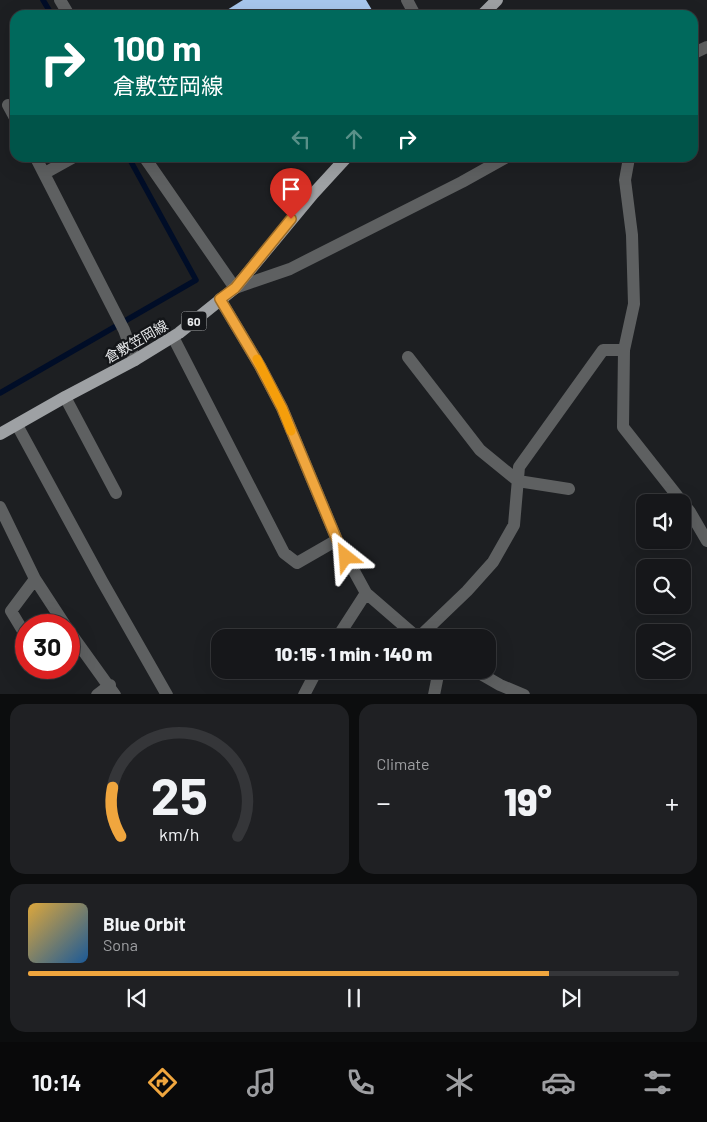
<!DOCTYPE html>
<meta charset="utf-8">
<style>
body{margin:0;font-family:Barlow,"Noto Sans JP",sans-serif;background:#1f2023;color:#f1f3f6;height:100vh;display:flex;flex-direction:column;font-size:19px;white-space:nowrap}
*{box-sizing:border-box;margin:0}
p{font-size:16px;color:#9e9fa2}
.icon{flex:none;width:28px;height:28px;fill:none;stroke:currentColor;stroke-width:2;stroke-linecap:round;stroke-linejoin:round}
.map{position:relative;height:694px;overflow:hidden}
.panel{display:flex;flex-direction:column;gap:10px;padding:10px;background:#0c0d0e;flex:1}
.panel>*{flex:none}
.hud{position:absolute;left:10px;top:10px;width:688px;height:152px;border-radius:15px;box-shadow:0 5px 20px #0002,0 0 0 1px #353639;background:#00695c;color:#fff;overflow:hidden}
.buttons{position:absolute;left:636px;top:494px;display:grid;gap:10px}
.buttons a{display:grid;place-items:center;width:55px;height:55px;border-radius:10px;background:#16171a;box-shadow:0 5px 20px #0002,0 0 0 1px #353639;font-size:25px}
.speed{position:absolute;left:15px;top:614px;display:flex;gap:10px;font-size:25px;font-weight:700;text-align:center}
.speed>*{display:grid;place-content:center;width:65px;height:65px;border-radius:50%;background:#16171a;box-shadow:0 5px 20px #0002,0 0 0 1px #353639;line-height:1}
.speed .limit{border:8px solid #d22;background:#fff;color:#111}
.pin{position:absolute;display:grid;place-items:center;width:42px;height:42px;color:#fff;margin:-51px -21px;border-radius:50% 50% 50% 0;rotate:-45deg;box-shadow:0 0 5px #0007}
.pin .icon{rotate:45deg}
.me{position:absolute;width:55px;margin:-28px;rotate:332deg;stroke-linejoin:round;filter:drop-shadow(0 0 4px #0008)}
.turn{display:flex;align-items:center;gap:18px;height:105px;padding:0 20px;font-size:22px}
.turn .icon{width:65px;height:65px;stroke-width:2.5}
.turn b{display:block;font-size:35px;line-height:42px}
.lanes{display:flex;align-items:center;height:48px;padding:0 20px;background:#0003;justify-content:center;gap:25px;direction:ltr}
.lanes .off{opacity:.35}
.big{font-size:38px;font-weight:800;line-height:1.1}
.panel .tile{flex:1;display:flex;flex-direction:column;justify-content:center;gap:8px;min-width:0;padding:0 18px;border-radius:15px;background:#1f2023}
.panel .dial{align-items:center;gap:0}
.dial svg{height:130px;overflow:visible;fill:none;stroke:#353639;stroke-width:7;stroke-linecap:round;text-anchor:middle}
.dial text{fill:#f1f3f6;stroke:none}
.song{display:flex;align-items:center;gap:15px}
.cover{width:60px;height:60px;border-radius:8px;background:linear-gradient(135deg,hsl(40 70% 55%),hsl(210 70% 35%))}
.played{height:5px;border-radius:2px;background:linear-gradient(90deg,#f0a63e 80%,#353639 80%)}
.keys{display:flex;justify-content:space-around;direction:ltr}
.heat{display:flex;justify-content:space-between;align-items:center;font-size:28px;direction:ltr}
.panel .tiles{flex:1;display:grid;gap:10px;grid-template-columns:1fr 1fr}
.tile:last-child{grid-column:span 2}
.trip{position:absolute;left:211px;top:629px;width:285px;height:50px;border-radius:15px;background:#16171a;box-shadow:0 5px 20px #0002,0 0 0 1px #353639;font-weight:800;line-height:50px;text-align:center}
.dock{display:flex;height:80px;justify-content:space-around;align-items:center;background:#09090a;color:#9e9fa2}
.dock .icon{width:35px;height:35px}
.dock .current{color:#f0a63e}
.dock b{font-size:22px;color:#f1f3f6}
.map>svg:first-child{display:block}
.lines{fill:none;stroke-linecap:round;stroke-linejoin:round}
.stream{stroke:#000d27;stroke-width:5.5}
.building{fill:#a8c8ed}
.minor{stroke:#5e6061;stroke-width:12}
.major{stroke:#9ea1a4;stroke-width:12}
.route-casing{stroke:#9c6c28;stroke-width:12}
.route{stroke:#f0a63e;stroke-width:9}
.slow{stroke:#f59e0b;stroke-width:9}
.labels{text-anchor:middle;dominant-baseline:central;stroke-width:5;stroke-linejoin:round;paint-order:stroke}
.shield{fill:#141619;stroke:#a8aaac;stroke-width:1}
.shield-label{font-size:12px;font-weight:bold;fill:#e7e9eb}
.street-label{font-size:14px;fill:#e7e9eb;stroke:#141619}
</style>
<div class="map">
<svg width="707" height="695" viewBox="0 0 707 695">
<rect width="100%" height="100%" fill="#1d1f22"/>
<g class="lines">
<path class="stream" d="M43,0L52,15
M0,393L196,280L129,158"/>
</g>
<path class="building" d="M243,0H366L375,15H219Z"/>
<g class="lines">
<path class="minor" d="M60,0L69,15
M407,0L415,15
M692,54L707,47
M8,105L15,118
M36,158L124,330L135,360
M145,158L235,288L290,269L462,182L505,158
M629,158L625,180L632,235L634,304L624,350L623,427L690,512L707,541
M45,173L72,158
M220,299L260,366L282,408L337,540L366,593L337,638
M173,337L284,553L297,563L337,540
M408,357L480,450L518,481L569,489
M65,397L116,493
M17,425L102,581L167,695
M0,507L35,579L65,625
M366,593L418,638
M69,631L115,695
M26,636L11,611L35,579
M418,638L467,591L493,562L514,525L519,467L603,350H624
M46,668L49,672
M474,670L500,685L524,695
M97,695L110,685
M304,695L317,670
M434,695L439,670"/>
<path class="major" d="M482,15L497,0
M0,434L65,397L135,360L179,333L235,288L313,194L346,158"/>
</g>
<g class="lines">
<g class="route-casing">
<path id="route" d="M291,219L235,288L220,299L260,366L282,408L337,540L346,557"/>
</g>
<use href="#route" class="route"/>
<path class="slow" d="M257,359L282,408L291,431"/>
</g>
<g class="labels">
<rect class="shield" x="181.5" y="311.5" width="25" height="19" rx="4"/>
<g class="shield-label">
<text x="194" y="321">60</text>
</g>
<g class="street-label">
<text transform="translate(136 341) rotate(-30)">倉敷笠岡線</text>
</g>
</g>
</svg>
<div class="buttons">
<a><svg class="icon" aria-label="sound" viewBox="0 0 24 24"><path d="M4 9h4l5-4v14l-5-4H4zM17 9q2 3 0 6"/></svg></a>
<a><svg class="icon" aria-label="search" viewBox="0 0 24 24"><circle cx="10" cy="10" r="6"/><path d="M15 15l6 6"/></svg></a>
<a><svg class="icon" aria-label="layers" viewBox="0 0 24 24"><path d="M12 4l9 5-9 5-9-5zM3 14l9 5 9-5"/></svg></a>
</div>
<div class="speed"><div class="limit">30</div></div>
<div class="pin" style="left:291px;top:219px;background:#d93025"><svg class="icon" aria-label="arrive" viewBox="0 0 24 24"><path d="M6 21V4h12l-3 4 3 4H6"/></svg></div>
<svg class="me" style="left:346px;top:557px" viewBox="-20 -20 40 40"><path d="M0-17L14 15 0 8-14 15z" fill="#f0a63e" stroke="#fff" stroke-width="4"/></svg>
<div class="trip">10:15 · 1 min · 140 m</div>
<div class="hud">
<div class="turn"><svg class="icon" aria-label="right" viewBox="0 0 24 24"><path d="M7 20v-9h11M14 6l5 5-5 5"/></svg><div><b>100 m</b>倉敷笠岡線</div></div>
<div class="lanes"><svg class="icon off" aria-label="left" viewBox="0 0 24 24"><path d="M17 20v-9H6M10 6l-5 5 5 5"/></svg><svg class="icon off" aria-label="ahead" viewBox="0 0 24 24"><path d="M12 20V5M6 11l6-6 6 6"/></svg><svg class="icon" aria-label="right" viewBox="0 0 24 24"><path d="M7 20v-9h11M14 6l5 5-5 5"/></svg></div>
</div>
</div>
<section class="panel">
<div class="tiles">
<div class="tile dial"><svg viewBox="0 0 100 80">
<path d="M14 69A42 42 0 1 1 86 69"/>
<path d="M14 69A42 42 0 0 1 9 39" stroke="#f0a63e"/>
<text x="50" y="56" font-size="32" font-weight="700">25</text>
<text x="50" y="72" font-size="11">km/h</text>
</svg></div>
<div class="tile"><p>Climate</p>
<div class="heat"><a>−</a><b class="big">19°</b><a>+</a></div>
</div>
<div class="tile">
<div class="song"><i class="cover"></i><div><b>Blue Orbit</b><p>Sona</p></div></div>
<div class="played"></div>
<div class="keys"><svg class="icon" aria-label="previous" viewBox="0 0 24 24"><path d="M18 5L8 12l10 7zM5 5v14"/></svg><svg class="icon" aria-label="pause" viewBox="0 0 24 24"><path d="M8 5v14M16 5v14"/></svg><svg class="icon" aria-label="next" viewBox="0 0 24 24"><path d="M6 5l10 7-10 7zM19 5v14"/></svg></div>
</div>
</div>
</section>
<nav class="dock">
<b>10:14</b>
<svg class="icon current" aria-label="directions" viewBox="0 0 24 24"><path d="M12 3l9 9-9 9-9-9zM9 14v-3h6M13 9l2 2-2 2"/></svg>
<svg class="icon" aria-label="music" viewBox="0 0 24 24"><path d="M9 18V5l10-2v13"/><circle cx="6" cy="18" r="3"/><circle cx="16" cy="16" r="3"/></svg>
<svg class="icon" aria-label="phone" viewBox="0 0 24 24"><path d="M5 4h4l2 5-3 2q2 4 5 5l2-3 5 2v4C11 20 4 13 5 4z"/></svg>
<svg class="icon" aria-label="climate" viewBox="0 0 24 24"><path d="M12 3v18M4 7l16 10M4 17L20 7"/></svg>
<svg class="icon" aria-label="car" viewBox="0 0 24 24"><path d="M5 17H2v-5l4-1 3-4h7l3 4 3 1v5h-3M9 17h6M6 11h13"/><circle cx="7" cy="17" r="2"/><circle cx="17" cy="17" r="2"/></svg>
<svg class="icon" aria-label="filters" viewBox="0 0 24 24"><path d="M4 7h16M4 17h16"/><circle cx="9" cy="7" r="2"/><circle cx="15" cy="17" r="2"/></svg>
</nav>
